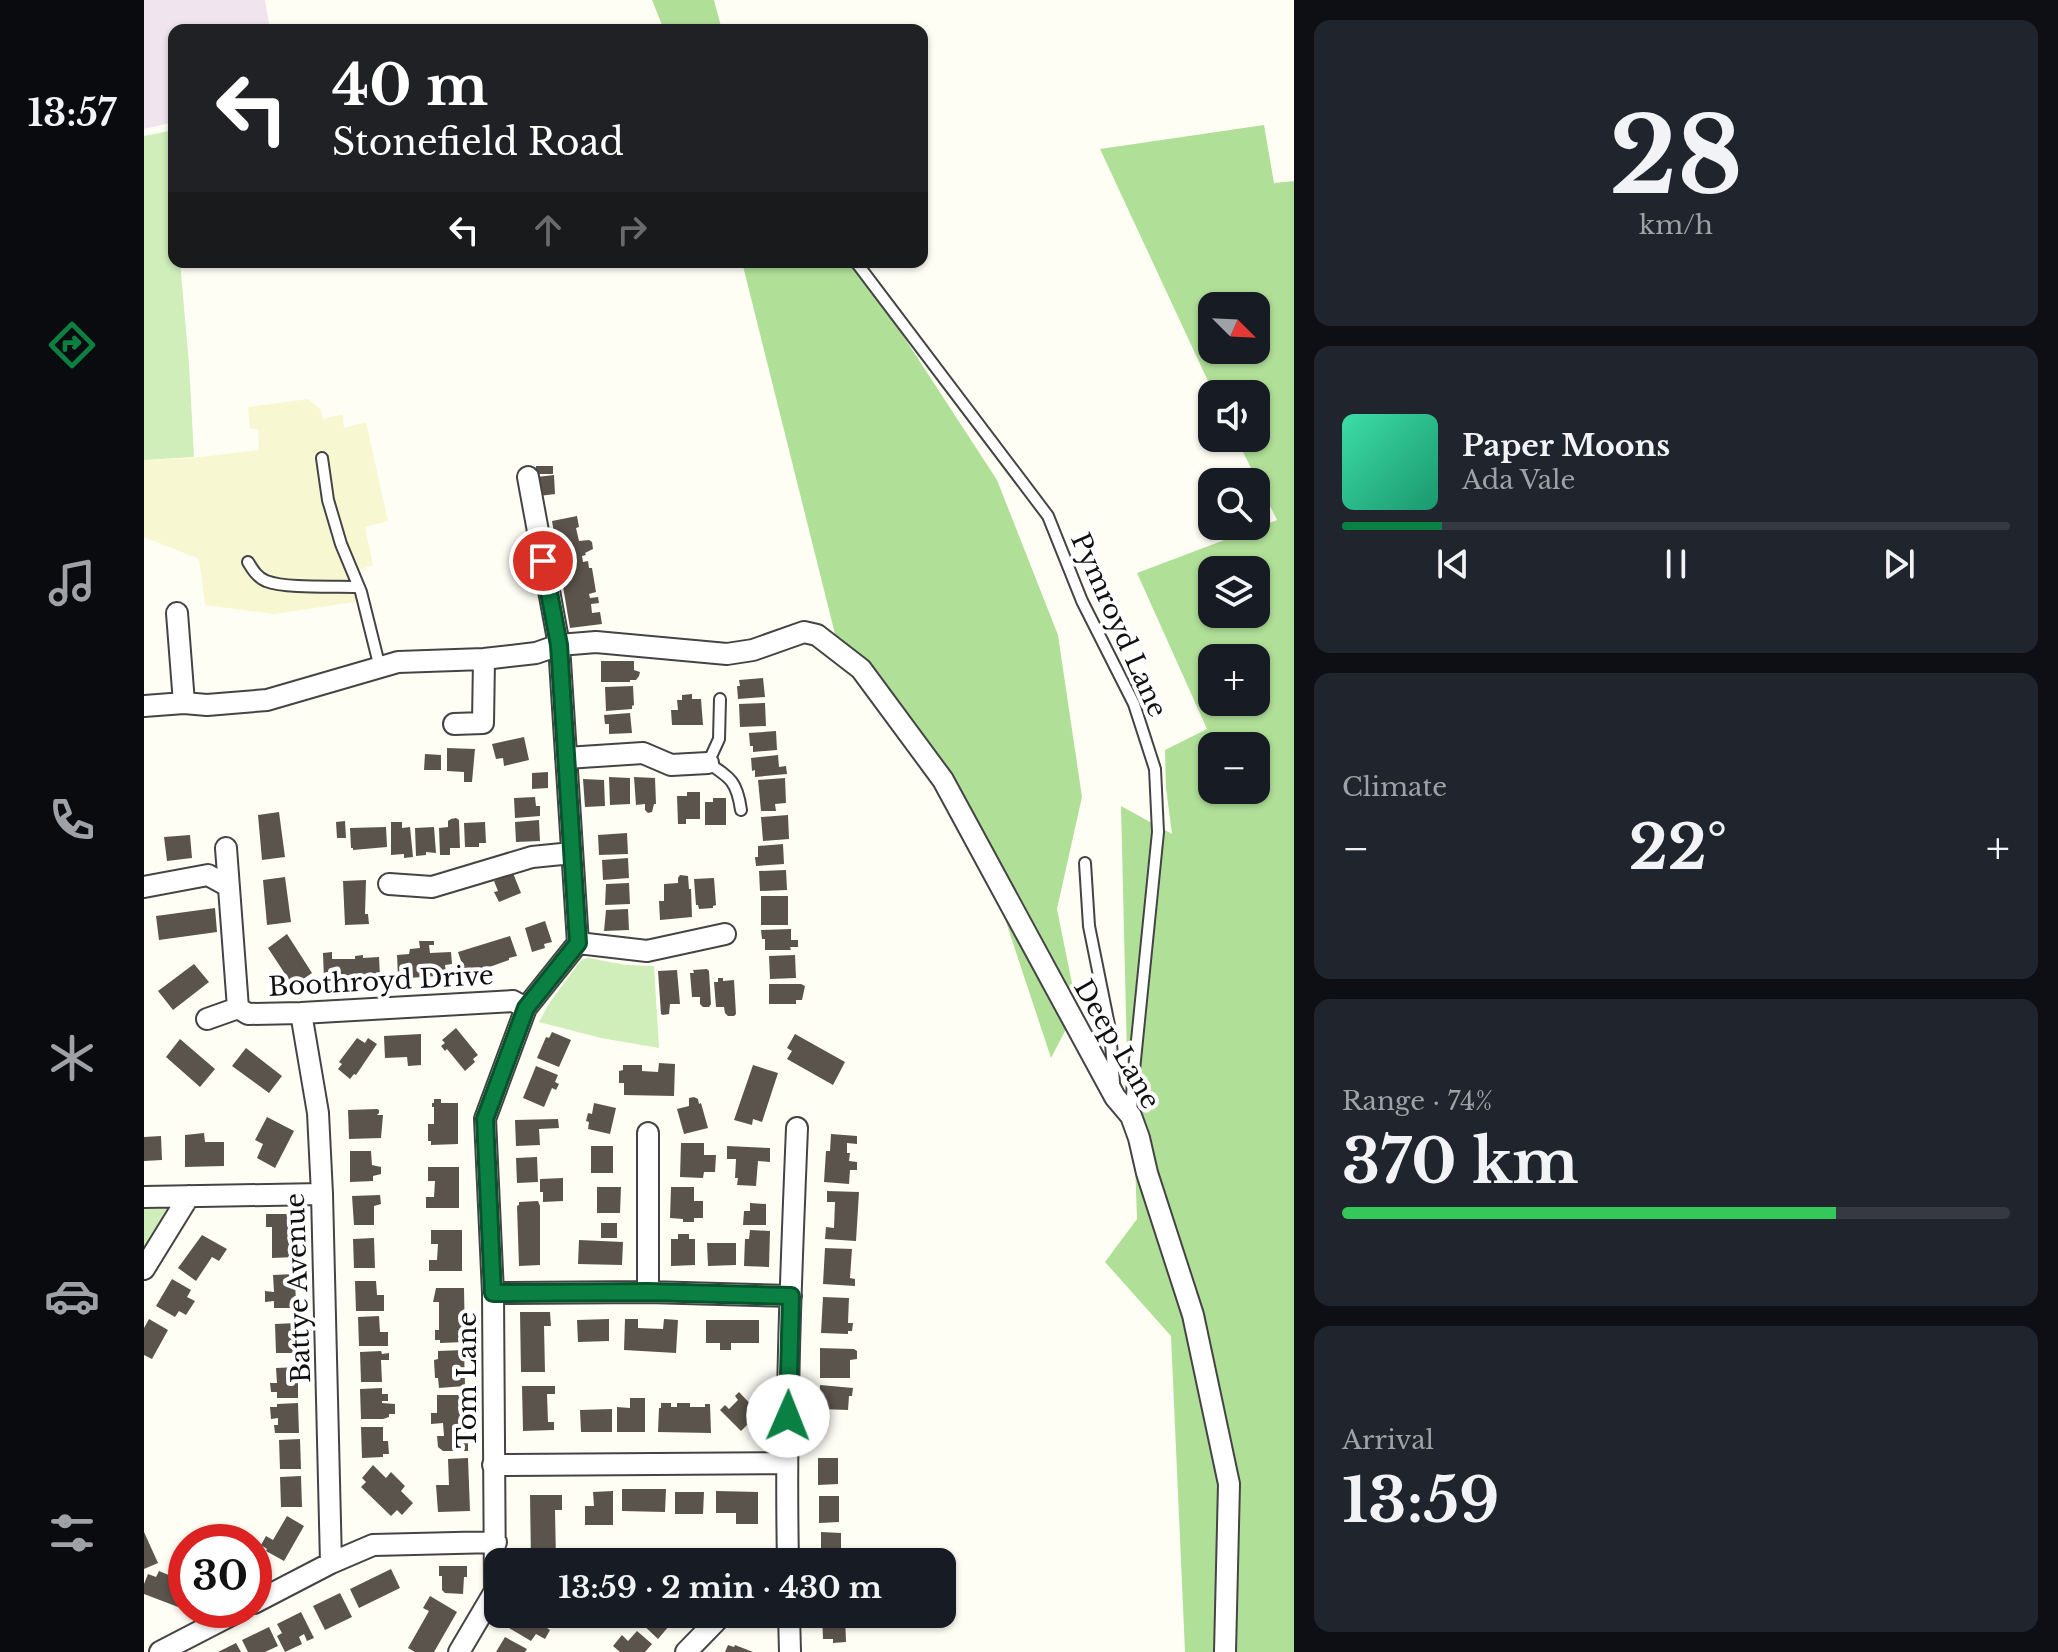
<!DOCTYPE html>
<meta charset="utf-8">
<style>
body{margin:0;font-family:"Libre Baskerville",serif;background:#20242c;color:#f1f3f6;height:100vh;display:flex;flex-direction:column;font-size:30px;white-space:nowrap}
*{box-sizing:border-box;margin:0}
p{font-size:26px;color:#9ea1a6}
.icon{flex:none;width:44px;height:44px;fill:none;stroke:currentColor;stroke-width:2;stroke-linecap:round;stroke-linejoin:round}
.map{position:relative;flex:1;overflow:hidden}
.panel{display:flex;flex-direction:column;gap:20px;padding:20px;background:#0d0f14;width:764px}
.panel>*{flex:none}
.hud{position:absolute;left:24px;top:24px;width:760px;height:244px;border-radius:16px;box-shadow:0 2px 6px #0004;background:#202124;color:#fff;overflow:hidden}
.needle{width:52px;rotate:114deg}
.tools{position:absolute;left:1054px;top:292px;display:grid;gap:16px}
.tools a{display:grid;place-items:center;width:72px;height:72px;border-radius:16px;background:#171b24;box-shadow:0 2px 6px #0004;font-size:40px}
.speed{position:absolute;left:24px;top:1524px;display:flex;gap:16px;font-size:40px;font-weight:700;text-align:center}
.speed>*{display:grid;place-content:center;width:104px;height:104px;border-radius:50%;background:#171b24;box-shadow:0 2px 6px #0004;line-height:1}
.speed .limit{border:12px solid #d22;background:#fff;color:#111}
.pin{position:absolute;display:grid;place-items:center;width:68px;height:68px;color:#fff;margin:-34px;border:4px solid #fff;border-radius:50%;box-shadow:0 2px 8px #0007}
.me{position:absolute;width:88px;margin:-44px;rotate:1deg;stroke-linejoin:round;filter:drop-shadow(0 0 6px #0008)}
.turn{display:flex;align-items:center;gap:28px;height:168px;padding:0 32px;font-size:36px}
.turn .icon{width:104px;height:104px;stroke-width:2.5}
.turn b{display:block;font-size:56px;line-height:68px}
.lanes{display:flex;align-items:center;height:76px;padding:0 32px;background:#0003;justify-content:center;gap:40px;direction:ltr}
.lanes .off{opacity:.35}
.big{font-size:60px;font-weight:800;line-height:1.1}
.panel .widget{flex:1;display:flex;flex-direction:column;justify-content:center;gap:12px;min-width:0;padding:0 28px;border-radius:16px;background:#20242c}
.panel .dial{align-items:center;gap:0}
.dial b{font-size:104px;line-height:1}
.song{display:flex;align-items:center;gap:24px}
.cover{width:96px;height:96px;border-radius:12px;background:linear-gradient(135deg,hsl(160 70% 55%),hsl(160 70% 35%))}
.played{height:8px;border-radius:4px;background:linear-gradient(90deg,#0b8043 15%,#363941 15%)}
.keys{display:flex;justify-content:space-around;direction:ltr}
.heat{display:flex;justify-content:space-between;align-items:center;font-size:44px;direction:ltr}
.charge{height:12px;border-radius:6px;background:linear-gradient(90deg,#34c759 74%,#363941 0)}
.trip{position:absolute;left:340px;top:1548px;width:472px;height:80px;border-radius:16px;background:#171b24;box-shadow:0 2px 6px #0004;font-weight:800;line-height:80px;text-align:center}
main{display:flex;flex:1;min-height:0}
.dock{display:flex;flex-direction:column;width:144px;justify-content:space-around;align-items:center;background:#090b0e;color:#9ea1a6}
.dock .icon{width:56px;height:56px}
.dock .on{color:#0b8043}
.dock b{font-size:36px;color:#f1f3f6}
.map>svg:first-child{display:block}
.industrial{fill:#f0e5ef}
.farmland{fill:#f7f8d2}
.green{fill:#cfeeba}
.forest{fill:#b0e098;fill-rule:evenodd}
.building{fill:#5b544c}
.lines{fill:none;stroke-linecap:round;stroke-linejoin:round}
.service-casing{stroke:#444;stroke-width:14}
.minor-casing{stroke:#444;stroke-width:24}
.service{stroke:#fff;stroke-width:10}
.minor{stroke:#fff;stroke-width:20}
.route-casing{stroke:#07532c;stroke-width:20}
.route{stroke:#0b8043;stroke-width:14}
.labels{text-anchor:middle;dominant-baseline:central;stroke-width:8;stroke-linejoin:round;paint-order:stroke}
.street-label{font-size:26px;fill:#111;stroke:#fff}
</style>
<main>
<nav class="dock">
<b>13:57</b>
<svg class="icon on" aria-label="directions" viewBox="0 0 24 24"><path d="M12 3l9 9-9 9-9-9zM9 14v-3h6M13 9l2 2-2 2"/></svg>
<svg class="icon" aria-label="music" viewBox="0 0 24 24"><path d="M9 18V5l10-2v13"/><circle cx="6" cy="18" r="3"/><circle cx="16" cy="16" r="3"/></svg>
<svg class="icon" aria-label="phone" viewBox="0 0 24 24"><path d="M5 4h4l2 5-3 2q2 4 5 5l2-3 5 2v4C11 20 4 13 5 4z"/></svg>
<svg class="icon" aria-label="climate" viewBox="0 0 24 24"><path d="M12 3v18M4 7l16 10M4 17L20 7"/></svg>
<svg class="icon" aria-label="car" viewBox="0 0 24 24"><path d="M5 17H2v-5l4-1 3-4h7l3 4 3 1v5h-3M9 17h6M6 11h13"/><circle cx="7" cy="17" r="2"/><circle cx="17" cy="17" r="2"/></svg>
<svg class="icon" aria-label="filters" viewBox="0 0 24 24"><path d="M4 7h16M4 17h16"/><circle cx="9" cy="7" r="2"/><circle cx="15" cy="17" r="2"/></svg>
</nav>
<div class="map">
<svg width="1150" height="1652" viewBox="0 0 1150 1652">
<rect width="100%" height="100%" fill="#fffef5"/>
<path class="industrial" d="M0,0H121L126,30H30V122L0,129Z"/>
<path class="farmland" d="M164,399L177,410L179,419L199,414L200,428L222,422L244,521L221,527L229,565L215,570L225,600L130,614L61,605L55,559L0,537V460L48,458L115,450L114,429H106L104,407Z"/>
<path class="green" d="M30,130V262H36L45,364L50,457L0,460V136Z
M445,958L482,965L510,966L515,1048L457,1038L395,1022L406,1002L434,964L439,959Z
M0,1201L28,1204L0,1257Z"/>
<path class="forest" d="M508,0H570L578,30H520Z
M1120,125L1130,183L1150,181V1652H1041L1027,1336L961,1262L993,1219L989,1105L983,1056L977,806L1028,834L1022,788L1021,750L1063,729L993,573L1133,520L1092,438H1112V394H1070L956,149ZM1068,306H1112V350H1068ZM1068,570H1112V614H1068ZM1068,658H1112V702H1068ZM1068,746H1112V790H1068Z
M598,262H714L717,271L853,480L914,635L938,797L913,909L933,1008L907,1058L821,798L754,701L725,664L692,638Z"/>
<path class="building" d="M392,466H409V474H392Z
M410,475L411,494L395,496L393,477Z
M433,516L435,527L432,528L435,541L445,540L448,542L449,549L441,553L442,555L438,556L439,562L444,561L445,568H448L452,592L445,594L446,598L454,597L455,603L447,604L448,613L456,612L458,624L426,628L408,521Z
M457,661H490V670L496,672L495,676L492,680H486V682H457Z
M619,678L621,697L594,699L593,686H596L595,680Z
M489,686L490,705L488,706V709L462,711L461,687Z
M548,694V699H557L559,725H528L527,710H534L533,700H538V695Z
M621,703L622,726L596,727L595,704Z
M486,713L488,733L465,734V724H461L460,715Z
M632,731L633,750L609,752V746H606L605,733Z
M380,737L385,760L360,766L359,758L352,759L348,744Z
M303,748L331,749L328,782H320V772L303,771Z
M281,754L297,755V770H280Z
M634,755L635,767L642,766L643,774L611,777V770L608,771L607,758Z
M404,772V788L388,789V773Z
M465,777L486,778V804L466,805Z
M490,777L511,778L512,804H510L508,812L504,813L501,810V804L492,805Z
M641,778L642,803L631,804L632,811H617L614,780Z
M439,779L460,780L461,806L441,807Z
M543,792H556V819H542V824H534L533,796H543Z
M391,797L392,806H396V816L371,818L370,798Z
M569,798H582V825H561V802H569Z
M135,812L141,857L118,860L114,815Z
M644,815L645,839L619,841L617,817Z
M312,818L315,820L316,848H306V855H296L295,828L304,827V821L307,819Z
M395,820L396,841L372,842L371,822Z
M201,821L202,838H193L192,822Z
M247,822H258V828L266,827L269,857L260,858V854L247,855Z
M341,822L342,843H335V847H321L320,823Z
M242,827L243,847L209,850V848H207L206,828Z
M290,827L292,853L282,852V855L272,856L271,828Z
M483,833L484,854L455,855L454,835Z
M46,835L48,858L23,861L20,837Z
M639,844L640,864L612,866L611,857H614V846Z
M484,858L485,878L459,880L458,860Z
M642,870L643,890L616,891L615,871Z
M369,873L377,893L355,902L350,892L354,891L350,881Z
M536,875L544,876L545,889H547L548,917L516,920L515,901H520V884L534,883V878Z
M141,877L147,922L123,925L119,880Z
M570,878L572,905L569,906V908L555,909L554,905H552L550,879Z
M222,880L221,914H224L225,924L201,925L199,881Z
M485,883L486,904L461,905L462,884Z
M617,896H644V925H617Z
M71,908L73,932L15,940L12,916Z
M484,909L485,930L460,931L462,910Z
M401,921L408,942L400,944L401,948L388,952L381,928Z
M647,929V940H654V947H646L647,950H621V939H618L617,930Z
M143,934L168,973L149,986L124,948Z
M366,936L373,956L365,958V960L337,970L336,968L321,973L314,952Z
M275,941H290V945H285L286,953L307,952L308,964L301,965L302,972L293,973V976L264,978L263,976H254L253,955L265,954L266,949L276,948Z
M188,952V959H211V956L219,955V958L235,957L236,976L229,977V980L180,981L179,953Z
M651,955L652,978L626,979L625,956Z
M50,964L65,982L29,1010L14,991Z
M563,969L565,971L567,1004L565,1007H559L556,1004V997H548L546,973H550L549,970Z
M533,970L536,1004H526L525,1014L519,1015L517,1014L514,971Z
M574,978H579V981L590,980L592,1014L590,1016H584L581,1013L580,1007H572L570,982H574Z
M625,984H657L661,986L658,1000H652V1004H625Z
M312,1028L334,1055L329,1059L331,1062L321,1071L303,1049L301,1051L297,1046L301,1043L298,1040Z
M408,1032L427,1040L415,1067L393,1058L402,1037L405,1038Z
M277,1034V1065L264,1066L263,1057L241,1058L240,1036Z
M651,1034L701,1062L689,1085L643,1059L648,1051L643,1048Z
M213,1038L221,1043L224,1038L233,1044L212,1075L210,1074L206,1079L194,1069L198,1064L195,1062Z
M36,1039L71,1069L56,1087L22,1057Z
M102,1048L138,1076L125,1093L88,1066Z
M515,1063L531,1064L530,1096L480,1095V1083H475V1071L479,1070V1065H498V1071L514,1072Z
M609,1065L634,1073L618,1122L609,1119L608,1125L590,1120Z
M392,1066L414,1075L411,1082L415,1084L412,1090L408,1088L400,1107L379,1098Z
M550,1097L554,1099L555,1104L557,1103L564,1128L540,1134L533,1109L545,1106V1098Z
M290,1099H297V1103H314V1144L287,1145V1141H284V1124H290V1107H288V1103H290Z
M450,1103L472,1108L466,1134L444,1129L445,1122L442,1121L444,1113L448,1114Z
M233,1109L235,1110V1113L233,1115H239L237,1138L205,1139L204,1110Z
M123,1117L150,1131L131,1168L113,1158L119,1144L111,1140Z
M414,1119L415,1128L395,1129L396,1145L372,1146L371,1120Z
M60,1133L61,1142H80V1166L41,1167V1135Z
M687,1134L713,1136V1144L703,1143V1153H706L705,1161L713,1162V1170H706L705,1184L680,1182L682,1151H686Z
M17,1136L18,1160L0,1161V1137Z
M537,1143H560V1155H572L571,1172H560L559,1178L536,1177Z
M447,1146H469V1173H447Z
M583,1146L626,1148V1162L614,1161L612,1186L593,1185L594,1178H591L592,1159H583Z
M206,1151H227L228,1165L237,1167V1174L229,1176V1181L206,1182Z
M393,1157L394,1182L373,1183L372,1158Z
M284,1167H315V1208H282V1197H290L291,1181H284Z
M419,1178V1201L399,1202V1192H396V1179Z
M453,1187H477L476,1213H453Z
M527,1187H550V1201H559V1218H550V1222H539V1219L526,1218Z
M683,1191L715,1192L712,1241L681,1239L682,1227L690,1228L691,1202H683Z
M236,1195L237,1204L230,1206V1225H210L208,1196Z
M394,1201L396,1206V1265L375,1266L373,1206L375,1205V1202Z
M606,1203L622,1204V1225H599L600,1211H606Z
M122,1214H150L151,1257L128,1258V1227H122Z
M457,1223H473V1238H457Z
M287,1230H318V1271H285V1260H293L294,1244H287Z
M606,1230L626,1231L625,1267L600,1266L601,1239H605Z
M534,1234H545V1239H551V1265L527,1266V1239H534Z
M58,1235L83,1249L75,1261L68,1257L52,1281L34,1268Z
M230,1238L231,1268H210L209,1239Z
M435,1240L479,1242L478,1265L434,1264Z
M563,1243H592V1265L564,1266Z
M681,1248L708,1249L706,1278L711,1279V1286L679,1284Z
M151,1274L152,1308H130V1301L121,1302V1291L130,1292L129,1275Z
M28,1279L47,1290L43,1297L51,1301L42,1315L35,1311L31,1317L12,1306Z
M211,1281H232L233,1295H240V1311H212Z
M292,1288H320L321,1342L296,1343V1340H291V1330H295V1302H289Z
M679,1297L705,1298L704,1323H709L708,1331H704V1334L677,1333Z
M376,1312H406L407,1326H400L401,1372H377Z
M235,1316L236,1332H244V1346H215L214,1317Z
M5,1319L24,1330L8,1359L0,1355V1328Z
M465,1319V1341L434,1342L433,1320Z
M481,1319H494V1328L519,1329L520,1319L534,1320L532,1353L480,1350Z
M562,1320H615V1343H587V1350H576V1343H562Z
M152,1323L153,1353H132L131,1324Z
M676,1348L710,1349L713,1351V1359L706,1360V1378H676Z
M320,1350L321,1386L295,1388L294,1378H291L290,1360L294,1359V1351Z
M237,1351L238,1354L245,1353V1360H237L238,1382H217L216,1352Z
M154,1367V1398H133V1392H127L126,1383H133L132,1368Z
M676,1385L709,1388L708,1396H705L704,1410L675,1409Z
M378,1386H411V1394H403L404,1422H410V1430L379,1431Z
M238,1388V1394H244V1401H238V1403L251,1404V1414H245V1417L239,1419H217L216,1389Z
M595,1392L615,1413L597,1431L576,1410L581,1405L585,1409L594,1400L591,1396Z
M293,1395H324V1451H299L294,1447L293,1436H300L299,1423L287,1424V1413H293Z
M486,1398H501V1432H473V1407L486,1408Z
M154,1403L155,1433H131L130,1425H134V1418L127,1419L126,1407H133V1404Z
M517,1403H527V1407H533V1403H546V1407H561V1404H566L567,1433L514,1432L515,1408H517Z
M468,1409V1432H437L436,1410Z
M217,1427H239V1441H244L245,1454H239V1457L218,1458Z
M156,1439L157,1469H136L135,1440Z
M324,1458L326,1511L294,1512L292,1485H305L304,1459Z
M674,1458H694V1484L674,1485Z
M229,1465L242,1478L247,1472L261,1486L257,1491L269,1503L258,1515L253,1510L247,1516L217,1487L222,1482L218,1478Z
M157,1476L158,1507H137L136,1477Z
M478,1489H522L521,1512L478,1511Z
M469,1491V1525H441V1506H450L449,1492Z
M572,1491L614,1492V1524H592V1513H572Z
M531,1492H560L559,1514H531Z
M386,1495H418V1510H411L412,1562H387Z
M675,1496H695V1522L675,1523Z
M143,1516L160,1526L140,1561L122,1551L123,1549L117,1545L122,1536L129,1540Z
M0,1532L14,1563L0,1569Z
M677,1532L697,1533V1558L677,1559Z
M564,1551L578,1562H554Z
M113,1552L122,1571L110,1577V1553Z
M295,1566H323V1577H320L319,1594L301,1593L298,1590V1576H295Z
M247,1569L256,1588L215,1608L206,1589Z
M15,1571L27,1576L25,1581L42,1587V1610L0,1594V1584L4,1574L12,1577Z
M196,1593L208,1617L181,1630L169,1606Z
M286,1596L313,1612L290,1652H271L264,1648L285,1611L279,1608Z
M157,1612L170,1638L163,1641L160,1634L155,1637L158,1644L141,1652L133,1636L138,1633L133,1624Z
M373,1614H386L399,1622L397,1624L406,1630L401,1639L392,1634L387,1641L365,1628Z
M499,1614L508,1615L526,1614L531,1619L514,1639L494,1620Z
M678,1614H701L702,1642L689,1643V1639H679Z
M125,1627L134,1646L121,1652H104L98,1640Z
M493,1631L508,1644L501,1652H476L469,1646L478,1635L484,1641Z
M361,1637L383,1649L381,1652H352Z
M92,1643L97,1652H74Z
M584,1645L590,1647L591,1645L609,1652H581Z"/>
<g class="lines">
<g class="service-casing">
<path id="service" d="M712,262L904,516L938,601L990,704L1011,769L1014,832L989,1080L987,1114
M178,458L184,500L197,544L217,592L236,668
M104,562C109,570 113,577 122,581C143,589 191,586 214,587
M576,699L575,739L564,763C587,778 593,782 597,810
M941,863L945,926L966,1030L970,1083"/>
</g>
<g class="minor-casing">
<path id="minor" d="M33,613L40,703
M0,706L40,703L63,705L123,700L254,662L340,659L392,653L415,645L452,642L583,654L609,650L660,632L673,635L717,669L799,780L971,1097L987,1116L995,1138L1003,1173L1049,1315L1085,1484L1081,1652
M310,724L339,723L340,659
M422,758L499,753L527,765L564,763
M82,848L94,1008
M245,884L288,887L388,857L428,853
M0,887L64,875L84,886
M434,943L503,951L581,934
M157,1013L174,1113L178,1194L187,1563
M63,1019L94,1008L104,1014L157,1013L369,1001L382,1008
M504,1133V1292
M0,1197L178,1194
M0,1269L45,1196
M349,1293L504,1292L647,1296
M349,1465L643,1463
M644,1562C641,1417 647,1273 653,1128
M110,1603L187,1563L229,1545L352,1542
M645,1614L646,1652
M16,1652L97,1610
M315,1652L351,1591L349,1293L341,1119L382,1008L434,943L415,645L384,477
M542,1652L579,1614"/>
</g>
<use href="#service" class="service"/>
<use href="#minor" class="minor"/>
</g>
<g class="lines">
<g class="route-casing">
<path id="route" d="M399,561L415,645L434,943L382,1008L341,1119L349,1293L504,1292L647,1296L644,1416"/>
</g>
<use href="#route" class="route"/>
</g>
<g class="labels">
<g class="street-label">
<text transform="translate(975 625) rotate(66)">Pymroyd Lane</text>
<text transform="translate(237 981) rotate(-3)">Boothroyd Drive</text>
<text transform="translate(973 1044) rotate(60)">Deep Lane</text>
<text transform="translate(154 1288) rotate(-92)">Battye Avenue</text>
<text transform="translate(323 1380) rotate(-90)">Tom Lane</text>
</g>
</g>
</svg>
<div class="tools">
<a><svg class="needle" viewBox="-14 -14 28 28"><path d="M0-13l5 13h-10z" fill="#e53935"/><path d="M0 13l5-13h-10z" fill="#9ea1a6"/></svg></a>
<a><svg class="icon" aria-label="sound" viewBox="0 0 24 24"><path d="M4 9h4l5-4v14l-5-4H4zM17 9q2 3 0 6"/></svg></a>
<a><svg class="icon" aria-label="search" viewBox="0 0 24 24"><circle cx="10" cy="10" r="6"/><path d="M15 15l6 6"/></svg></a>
<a><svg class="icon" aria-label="layers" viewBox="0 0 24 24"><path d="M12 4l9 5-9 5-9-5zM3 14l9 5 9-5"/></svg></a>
<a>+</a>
<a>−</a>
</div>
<div class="speed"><div class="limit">30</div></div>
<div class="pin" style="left:399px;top:561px;background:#d93025"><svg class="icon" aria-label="arrive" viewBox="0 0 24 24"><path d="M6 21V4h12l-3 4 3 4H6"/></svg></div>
<svg class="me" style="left:644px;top:1416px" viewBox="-20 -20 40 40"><circle r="19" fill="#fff"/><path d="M0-13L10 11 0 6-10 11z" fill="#0b8043"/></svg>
<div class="trip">13:59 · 2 min · 430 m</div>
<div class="hud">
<div class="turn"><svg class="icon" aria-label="left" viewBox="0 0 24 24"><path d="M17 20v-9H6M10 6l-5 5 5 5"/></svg><div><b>40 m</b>Stonefield Road</div></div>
<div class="lanes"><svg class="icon" aria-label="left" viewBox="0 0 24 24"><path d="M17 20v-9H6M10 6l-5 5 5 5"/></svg><svg class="icon off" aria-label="ahead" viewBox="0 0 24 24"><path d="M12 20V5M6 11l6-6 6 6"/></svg><svg class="icon off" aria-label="right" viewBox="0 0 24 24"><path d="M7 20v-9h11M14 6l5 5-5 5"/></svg></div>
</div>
</div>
<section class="panel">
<div class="widget dial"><b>28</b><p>km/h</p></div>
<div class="widget">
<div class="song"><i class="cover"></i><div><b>Paper Moons</b><p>Ada Vale</p></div></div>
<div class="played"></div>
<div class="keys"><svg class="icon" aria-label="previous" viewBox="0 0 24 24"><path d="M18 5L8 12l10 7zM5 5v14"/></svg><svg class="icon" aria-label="pause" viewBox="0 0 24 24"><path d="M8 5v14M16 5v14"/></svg><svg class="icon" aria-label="next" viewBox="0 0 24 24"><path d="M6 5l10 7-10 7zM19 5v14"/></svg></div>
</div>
<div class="widget"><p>Climate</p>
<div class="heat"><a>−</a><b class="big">22°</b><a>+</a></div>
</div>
<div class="widget"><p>Range · 74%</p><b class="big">370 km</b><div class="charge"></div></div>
<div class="widget"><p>Arrival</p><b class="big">13:59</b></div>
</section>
</main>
